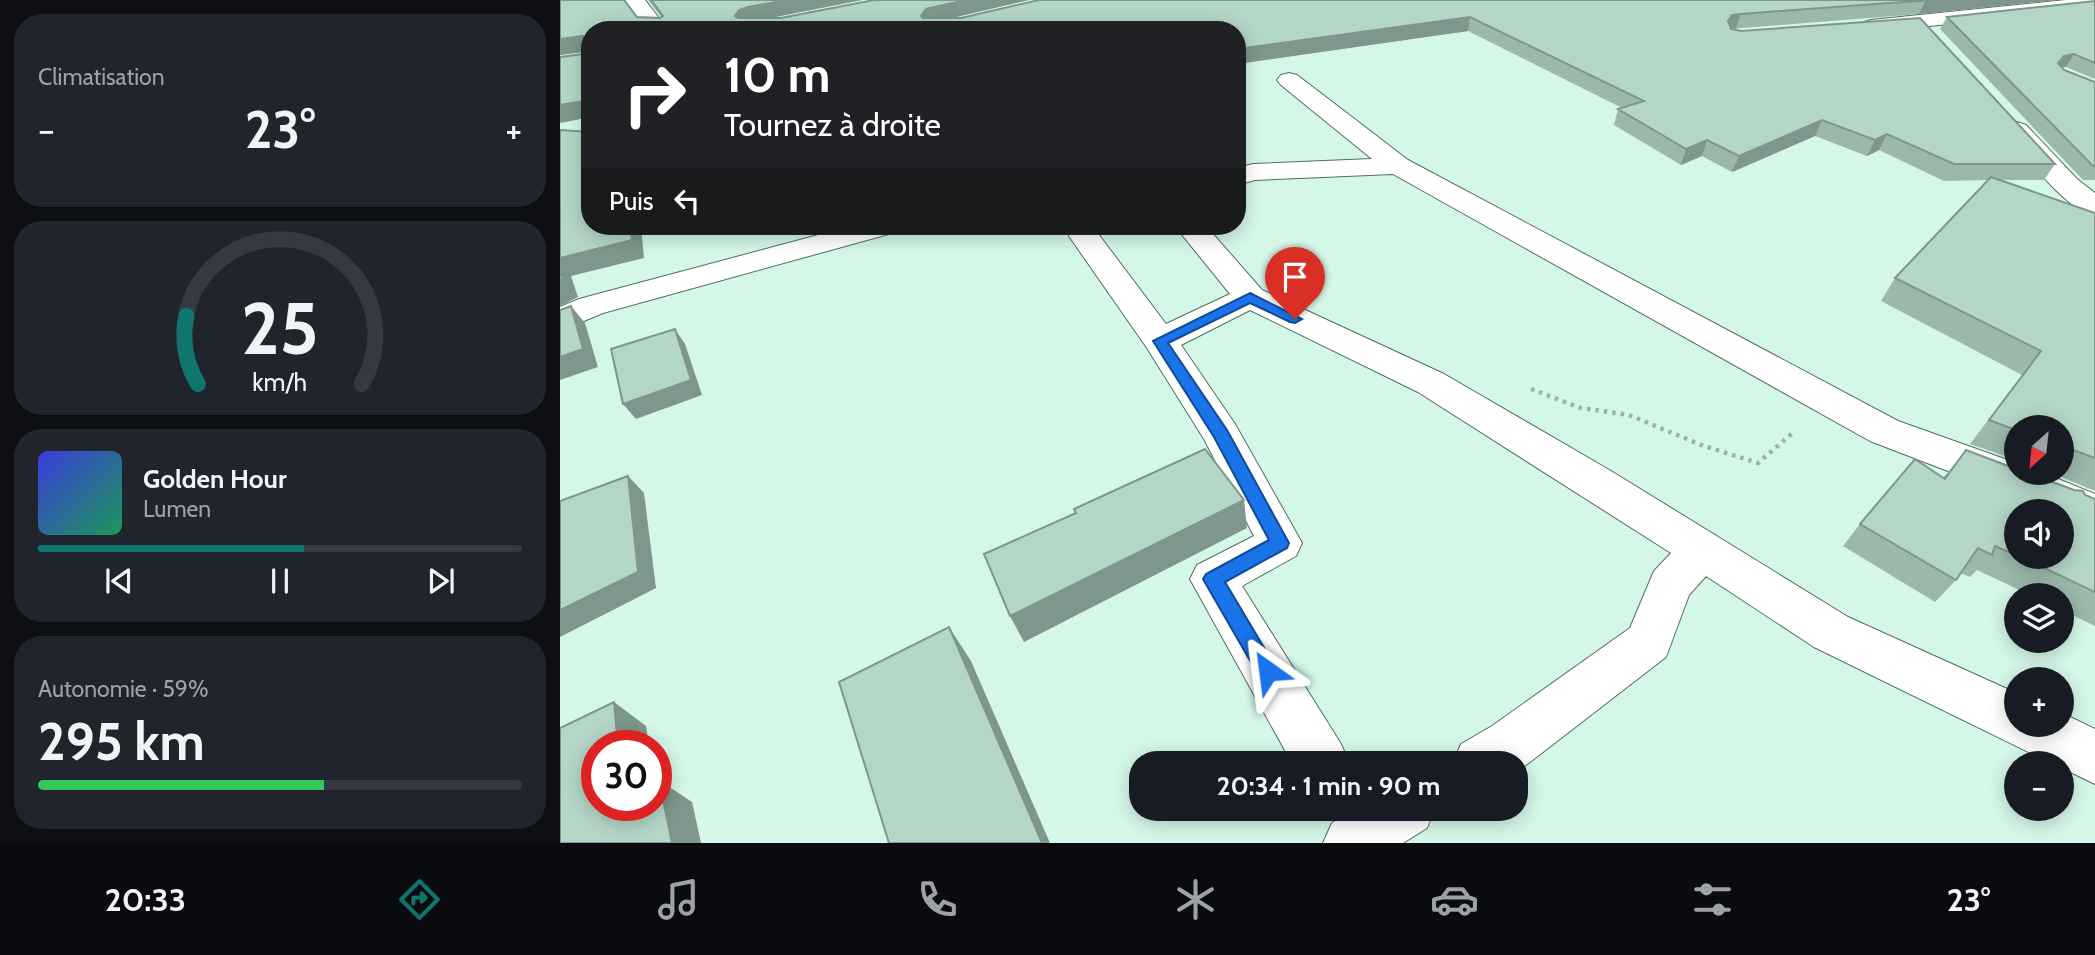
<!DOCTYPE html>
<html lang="fr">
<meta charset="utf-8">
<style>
body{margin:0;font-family:Cabin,sans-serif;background:#20242c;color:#f1f3f6;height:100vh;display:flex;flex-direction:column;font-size:26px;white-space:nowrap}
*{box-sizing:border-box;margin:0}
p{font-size:23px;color:#9ea1a6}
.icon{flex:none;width:38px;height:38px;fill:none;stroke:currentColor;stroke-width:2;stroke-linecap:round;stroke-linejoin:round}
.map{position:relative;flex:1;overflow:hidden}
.side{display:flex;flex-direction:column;gap:14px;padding:14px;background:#0d0f14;width:560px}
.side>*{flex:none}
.guide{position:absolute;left:21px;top:21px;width:665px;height:214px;border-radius:28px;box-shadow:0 4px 18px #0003;background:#202124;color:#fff;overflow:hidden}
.needle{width:46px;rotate:207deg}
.controls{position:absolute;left:1444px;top:415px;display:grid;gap:14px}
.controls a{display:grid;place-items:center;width:70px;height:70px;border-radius:50%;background:#171b24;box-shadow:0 4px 18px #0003;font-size:35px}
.speed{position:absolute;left:21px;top:730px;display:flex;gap:14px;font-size:35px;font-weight:700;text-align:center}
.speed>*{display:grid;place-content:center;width:91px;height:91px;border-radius:50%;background:#171b24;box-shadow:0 4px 18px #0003;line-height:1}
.speed .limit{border:10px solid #d22;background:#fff;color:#111}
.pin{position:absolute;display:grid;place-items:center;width:60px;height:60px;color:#fff;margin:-72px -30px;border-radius:50% 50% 50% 0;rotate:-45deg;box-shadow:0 0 7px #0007}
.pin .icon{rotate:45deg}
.me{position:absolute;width:77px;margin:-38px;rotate:329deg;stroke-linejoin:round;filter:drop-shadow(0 0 5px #0008)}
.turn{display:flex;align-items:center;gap:24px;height:147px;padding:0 28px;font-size:32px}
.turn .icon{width:91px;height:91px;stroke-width:2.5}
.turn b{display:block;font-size:49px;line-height:60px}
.then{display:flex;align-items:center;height:66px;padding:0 28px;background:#0003;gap:14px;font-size:26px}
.big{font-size:52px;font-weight:800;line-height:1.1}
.side .widget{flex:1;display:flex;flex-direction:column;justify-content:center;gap:10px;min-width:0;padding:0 24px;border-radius:28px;background:#20242c}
.side .dial{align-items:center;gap:0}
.dial svg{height:182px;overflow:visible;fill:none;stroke:#363941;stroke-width:7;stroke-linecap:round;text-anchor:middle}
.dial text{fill:#f1f3f6;stroke:none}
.song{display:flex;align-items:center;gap:21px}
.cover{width:84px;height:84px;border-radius:10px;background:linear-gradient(135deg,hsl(240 70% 55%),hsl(150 70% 35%))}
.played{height:7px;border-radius:4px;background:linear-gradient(90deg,#0f766e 55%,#363941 55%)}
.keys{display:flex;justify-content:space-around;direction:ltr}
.heat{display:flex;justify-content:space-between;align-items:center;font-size:38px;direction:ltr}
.charge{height:10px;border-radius:5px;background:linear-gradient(90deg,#34c759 59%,#363941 0)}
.trip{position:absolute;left:569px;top:751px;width:399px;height:70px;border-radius:28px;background:#171b24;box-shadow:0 4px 18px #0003;font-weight:800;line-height:70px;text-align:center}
.tabs{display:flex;height:112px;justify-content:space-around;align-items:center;background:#090b0e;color:#9ea1a6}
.tabs .icon{width:49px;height:49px}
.tabs .selected{color:#0f766e}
.tabs b{font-size:32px;color:#f1f3f6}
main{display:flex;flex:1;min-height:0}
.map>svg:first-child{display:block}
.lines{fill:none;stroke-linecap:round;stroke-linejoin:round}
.minor-casing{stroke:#506f62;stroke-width:2}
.path{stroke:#99b4a9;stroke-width:4.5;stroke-dasharray:3.5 5;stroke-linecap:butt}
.minor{fill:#fff;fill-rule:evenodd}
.wall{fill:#9bb8ab;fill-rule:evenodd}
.shaded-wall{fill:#7e968b}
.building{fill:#b4d6c7;stroke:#7e968b;stroke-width:2}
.route{fill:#1a73e8;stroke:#114b97;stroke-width:2}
</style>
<main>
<section class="side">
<div class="widget"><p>Climatisation</p>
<div class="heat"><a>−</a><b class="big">23°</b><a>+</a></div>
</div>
<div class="widget dial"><svg viewBox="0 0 100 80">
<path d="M14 69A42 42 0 1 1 86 69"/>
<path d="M14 69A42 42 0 0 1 9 39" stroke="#0f766e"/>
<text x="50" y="56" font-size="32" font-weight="700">25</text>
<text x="50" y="72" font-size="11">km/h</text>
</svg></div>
<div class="widget">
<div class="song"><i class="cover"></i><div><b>Golden Hour</b><p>Lumen</p></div></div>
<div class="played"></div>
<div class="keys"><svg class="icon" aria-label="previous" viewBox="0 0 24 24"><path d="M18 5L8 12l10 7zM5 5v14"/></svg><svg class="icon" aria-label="pause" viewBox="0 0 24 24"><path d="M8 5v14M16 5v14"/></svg><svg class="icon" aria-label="next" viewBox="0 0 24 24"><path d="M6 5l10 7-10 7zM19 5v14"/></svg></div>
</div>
<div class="widget"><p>Autonomie · 59%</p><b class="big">295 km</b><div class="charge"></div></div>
</section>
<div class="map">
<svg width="1535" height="843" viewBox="0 0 1535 843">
<rect width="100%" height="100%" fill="#d4f7e8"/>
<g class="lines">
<g class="minor-casing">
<path id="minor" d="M65,0H85L108,30H87Z
M1506,0H1535V9L1311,32L1304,30L1301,26L1304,22L1311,20Z
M729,73L737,75L848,160L1338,421L1456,463V472H1481L1535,494V530L1502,516V511H1492L1310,441L833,174L695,180L677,185V168L693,164L812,159L721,85L717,80L721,75Z
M1457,122L1466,125L1517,179L1535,193V216C1503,208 1470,160 1448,135L1444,130L1448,125Z
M292,226H340L336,232L43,313L0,331V307L19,299Z
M505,226H535L539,235L606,324L670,294L615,226H646L702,290L884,374L1051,471L1288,617L1456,693V724H1502V713L1535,729V784L1502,768V763H1491L1254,647L1146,576L1129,595L1106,657L970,762L956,772V763H893L901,744L932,726L1070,628L1094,571L1111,553L858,392L690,310L621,345L675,424L742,543L736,556L682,586L781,744L789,763H732L630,579L637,565L694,536L644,439L587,348L509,236Z
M795,808H875L867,828L843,843H763L772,823Z"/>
</g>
<path class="path" d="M971,389L1021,408L1069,415L1144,446L1198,463L1235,431"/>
<use href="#minor" class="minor"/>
</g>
<path class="wall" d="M0,0L77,17L100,18L101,17L88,0H302L210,18H221L314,0H469L392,18H401L479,0H1497L1359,14L1171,29L1495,164L1484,180H1441L1535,213V491L1489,472H1502V427H1456V460L1410,444L1462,375L1321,301L1335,278L1428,180L1384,181L1319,150L1307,156L1255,136L1172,172L1142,156L1121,165L1054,125L1058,109L1062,108L908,31L677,64V30H30V117L0,123V57L23,54V52L0,55Z
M1535,1V79L1506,67H1502L1504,70L1535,82V180H1523L1380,29L1387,17Z
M1406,450L1535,499V626L1502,610V595H1470L1417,570L1410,577L1401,573L1396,580L1375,602L1283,546L1300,524L1383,478ZM1456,511L1502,556H1456Z"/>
<path class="shaded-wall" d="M226,0H302L194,21L186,24L175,16L179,10L188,7Z
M406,0H469L370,23L361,16L366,9Z
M1366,0H1497L1359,14Z
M1181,14L1176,28L1168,29V21L1172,15Z
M910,17L908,31L677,64V49Z
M512,25L513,30H493Z
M23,36L30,51L0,55V39Z
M1514,54L1506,67L1496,68L1498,63L1504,56Z
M30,100V117L0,123V105Z
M1262,120L1255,136L1172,172L1179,156Z
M1327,134L1319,150L1307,156L1315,140Z
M1147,140L1142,156L1121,165L1126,149Z
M70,226H82H81L84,258L11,276L18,297L0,306V258Z
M11,306L25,323L38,367L0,380V357Z
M115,329L125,344L142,395L76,419L63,404Z
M68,476L84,493L96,588L0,637V610Z
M684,500L687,528L464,642L450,616Z
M389,627L411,661L490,843H482Z
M54,702L86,726L89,746H58Z
M99,780L132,802L141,843H112Z"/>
<path class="building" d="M0,0H64L77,17L100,18L103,16L91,0H226L188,7L179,10L175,16L178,18H221L314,0H406L366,9L361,16L363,18H401L479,0H1370L1181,14L1172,15L1168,21L1171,29L1181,31L1360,18L1495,164H1394L1327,134L1315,140L1262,120L1179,156L1147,140L1126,149L1058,109L1084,101L910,17L677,49V30H515L512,25L493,30H30V100L0,105V57L23,54V36L0,39Z
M1535,1V63L1514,54L1504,56L1498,63L1504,70L1535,82V166H1533L1387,17Z
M0,130L30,132V226H70L72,240L0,258Z
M1431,177L1535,213V458L1502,446V427H1456V430L1429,420L1481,351L1335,278Z
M0,267L3,279L0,281Z
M11,306L23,349L0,357V310Z
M115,329L131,380L63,404L51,349Z
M645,449L684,500L450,616L424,554L516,513L514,509Z
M1406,450L1456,469V472H1466L1514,490L1523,491L1525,495L1535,499V592L1459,556H1502V511H1456V555L1435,546L1432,555L1418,548L1396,580L1300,524L1355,459L1385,479Z
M68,476L78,572L0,610V501Z
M389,627L482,843H329L279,682Z
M54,702L58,746H37V805H96V782L99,780L112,843H0V728Z"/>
<path class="route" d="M690,293L742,319L735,323L730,322L690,303L608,343L667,430L729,543L727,548L665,582L718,671L715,678L708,681L700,678L643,579L646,574L709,540L654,437L593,341Z"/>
</svg>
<div class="controls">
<a><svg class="needle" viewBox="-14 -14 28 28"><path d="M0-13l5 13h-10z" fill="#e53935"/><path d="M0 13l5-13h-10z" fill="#9ea1a6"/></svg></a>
<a><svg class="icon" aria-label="sound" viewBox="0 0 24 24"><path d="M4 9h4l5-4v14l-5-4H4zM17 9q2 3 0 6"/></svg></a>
<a><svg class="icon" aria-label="layers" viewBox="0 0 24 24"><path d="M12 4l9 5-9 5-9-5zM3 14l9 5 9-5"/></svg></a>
<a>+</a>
<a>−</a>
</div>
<div class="speed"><div class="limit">30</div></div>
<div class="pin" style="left:735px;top:319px;background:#d93025"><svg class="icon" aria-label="arrive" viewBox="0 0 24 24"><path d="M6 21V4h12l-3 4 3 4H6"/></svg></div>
<svg class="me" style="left:708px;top:671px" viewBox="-20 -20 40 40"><path d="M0-17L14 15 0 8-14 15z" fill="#1a73e8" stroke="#fff" stroke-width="4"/></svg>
<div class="trip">20:34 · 1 min · 90 m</div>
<div class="guide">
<div class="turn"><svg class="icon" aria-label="right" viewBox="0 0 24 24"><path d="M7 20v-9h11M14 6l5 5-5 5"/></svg><div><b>10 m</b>Tournez à droite</div></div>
<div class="then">Puis<svg class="icon" aria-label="left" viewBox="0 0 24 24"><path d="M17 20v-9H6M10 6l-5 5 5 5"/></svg></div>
</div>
</div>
</main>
<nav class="tabs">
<b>20:33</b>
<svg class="icon selected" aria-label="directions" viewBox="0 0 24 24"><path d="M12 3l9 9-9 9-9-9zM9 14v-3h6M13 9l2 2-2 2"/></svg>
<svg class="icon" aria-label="music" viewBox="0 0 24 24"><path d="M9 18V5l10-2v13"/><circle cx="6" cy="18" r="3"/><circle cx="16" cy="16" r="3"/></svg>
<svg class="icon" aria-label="phone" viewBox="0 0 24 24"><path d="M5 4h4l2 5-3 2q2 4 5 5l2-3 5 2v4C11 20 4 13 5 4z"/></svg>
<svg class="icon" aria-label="climate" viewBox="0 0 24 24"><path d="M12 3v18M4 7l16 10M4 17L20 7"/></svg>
<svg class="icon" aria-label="car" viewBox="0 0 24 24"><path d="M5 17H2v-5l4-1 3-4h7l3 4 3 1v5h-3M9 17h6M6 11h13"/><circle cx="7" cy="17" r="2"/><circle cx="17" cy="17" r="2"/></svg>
<svg class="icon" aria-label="filters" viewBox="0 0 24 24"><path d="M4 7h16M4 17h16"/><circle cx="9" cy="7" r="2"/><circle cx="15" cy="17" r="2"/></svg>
<b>23°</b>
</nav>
